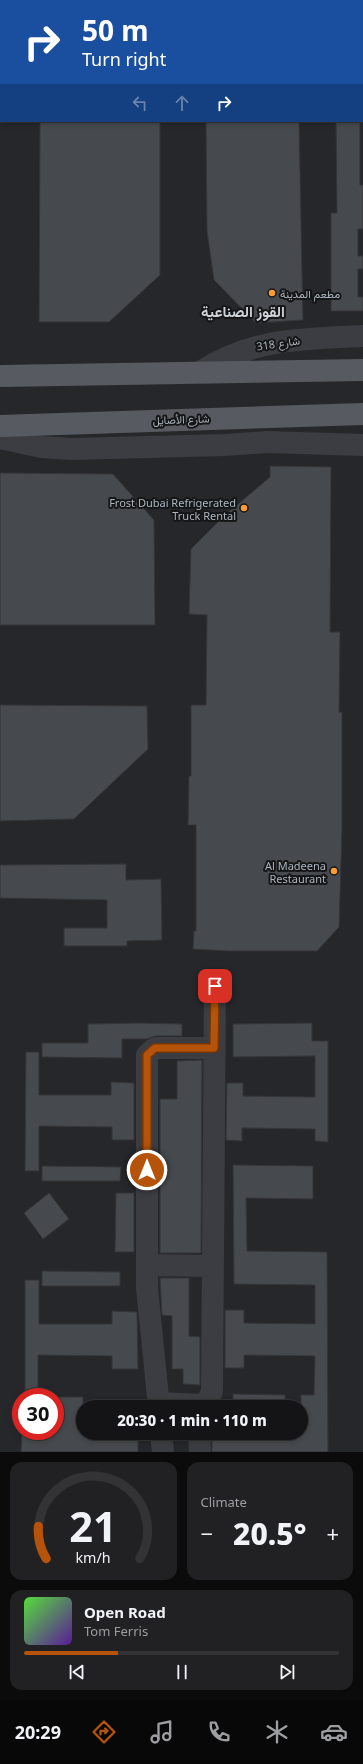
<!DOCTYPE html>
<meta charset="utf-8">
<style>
body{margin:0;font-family:"Noto Sans",Vazirmatn,sans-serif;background:#212123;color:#f1f3f6;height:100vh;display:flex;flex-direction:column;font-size:15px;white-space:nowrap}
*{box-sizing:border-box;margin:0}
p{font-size:13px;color:#9d9ea1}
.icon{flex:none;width:22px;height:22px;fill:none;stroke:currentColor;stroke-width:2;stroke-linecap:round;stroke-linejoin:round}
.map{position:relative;height:1452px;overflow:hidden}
.details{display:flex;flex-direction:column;gap:10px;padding:10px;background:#0b0b0c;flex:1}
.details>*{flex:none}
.hud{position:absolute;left:0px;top:0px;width:363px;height:122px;box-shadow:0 2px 6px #0003,0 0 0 1px #333335;background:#1a4fa0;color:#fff;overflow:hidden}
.speed{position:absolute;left:12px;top:1388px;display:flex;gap:8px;font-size:20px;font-weight:700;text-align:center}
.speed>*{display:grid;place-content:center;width:52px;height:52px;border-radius:50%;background:#141416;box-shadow:0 2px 6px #0003,0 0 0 1px #333335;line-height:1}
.speed .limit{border:6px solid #d22;background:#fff;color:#111}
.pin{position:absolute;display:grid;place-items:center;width:34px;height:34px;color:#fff;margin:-17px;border-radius:8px;box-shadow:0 2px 6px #0006}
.me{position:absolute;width:44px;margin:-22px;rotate:0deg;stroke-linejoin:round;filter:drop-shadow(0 0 3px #0008)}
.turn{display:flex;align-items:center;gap:14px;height:84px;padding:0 16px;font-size:18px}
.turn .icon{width:52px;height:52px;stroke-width:2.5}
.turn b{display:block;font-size:28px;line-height:34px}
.lanes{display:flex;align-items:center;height:38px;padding:0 16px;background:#0003;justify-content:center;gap:20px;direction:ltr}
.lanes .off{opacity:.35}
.big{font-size:30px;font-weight:800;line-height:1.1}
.details .card{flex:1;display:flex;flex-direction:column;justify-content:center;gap:6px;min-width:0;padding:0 14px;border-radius:12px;background:#212123}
.details .dial{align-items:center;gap:0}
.dial svg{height:104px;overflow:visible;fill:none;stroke:#333335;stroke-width:7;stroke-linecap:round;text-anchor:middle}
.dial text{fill:#f1f3f6;stroke:none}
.song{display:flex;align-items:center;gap:12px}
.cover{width:48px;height:48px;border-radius:6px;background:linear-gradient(135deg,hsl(110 70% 55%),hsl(270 70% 35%))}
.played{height:4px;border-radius:2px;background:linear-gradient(90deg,#b45309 30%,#333335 30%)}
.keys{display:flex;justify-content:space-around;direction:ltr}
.heat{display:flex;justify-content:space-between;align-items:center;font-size:22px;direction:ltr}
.details .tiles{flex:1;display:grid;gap:10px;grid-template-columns:1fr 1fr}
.card:last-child{grid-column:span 2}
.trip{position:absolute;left:76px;top:1400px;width:232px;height:40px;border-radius:20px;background:#141416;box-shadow:0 2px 6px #0003,0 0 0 1px #333335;font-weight:800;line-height:40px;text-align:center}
.dock{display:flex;height:64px;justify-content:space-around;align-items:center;background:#080809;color:#9d9ea1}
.dock .icon{width:28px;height:28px}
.dock .selected{color:#b45309}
.dock b{font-size:18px;color:#f1f3f6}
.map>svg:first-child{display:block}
.built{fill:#26272a;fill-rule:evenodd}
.building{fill:#46494d;stroke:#343539}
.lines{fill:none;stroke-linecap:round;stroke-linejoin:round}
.minor{stroke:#3b3d42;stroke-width:22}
.major{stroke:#575b61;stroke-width:22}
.route-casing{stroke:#753606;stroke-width:10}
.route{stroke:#b45309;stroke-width:7}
.poi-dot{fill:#fc9d33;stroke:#151618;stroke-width:1.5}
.labels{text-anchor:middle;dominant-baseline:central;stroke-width:4;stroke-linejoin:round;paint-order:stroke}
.poi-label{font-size:11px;fill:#acb4bd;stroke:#151618;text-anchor:end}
.street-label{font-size:11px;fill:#acb4bd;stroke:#151618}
.district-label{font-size:15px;font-weight:bold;fill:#ced2d9;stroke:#151618}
</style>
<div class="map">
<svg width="363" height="1452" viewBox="0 0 363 1452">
<rect width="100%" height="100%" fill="#1a1b1d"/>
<path class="built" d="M0,0H363V1452H0ZM1,1H362V121H1ZM21,1397H55V1431H21ZM83,1407H301V1433H83Z"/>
<path class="building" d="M40,121H160V275L109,322H39Z
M206,121H299L303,320L256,323L214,280L207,231Z
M336,121H360V185H363V229H358V256H363V269H358V297H363V311H331V213H337Z
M270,466L331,467L330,632H340L339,712H342V829L339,927L317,951H228L193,949L194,931H196V825H188L189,776H191V705H206L207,615L189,614L191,549L224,516L270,477Z
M0,473L113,474L154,520L155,625H0Z
M0,705L147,706L148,749L74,819L0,821Z
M126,864V880L161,879L162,940L127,941V946H64V928H107V900L0,898V865Z
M140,1023L182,1024V1036H155L146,1039H122V1058L42,1057V1043H88V1024Z
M312,1023V1041H328V1142L315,1141V1129L242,1128V1141L226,1140L227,1083H243V1096L315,1097V1056L233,1057V1024Z
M26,1052H39V1095H111V1082L134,1083V1140H112V1127L39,1126V1171H25Z
M202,1060L201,1253H160V1099H177V1061Z
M233,1165L313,1166V1199L246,1198L247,1251L327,1252L328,1452H212V1433H301V1395H314L315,1356L244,1355V1368H225V1310H244V1323L315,1324V1285L234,1284Z
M42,1166L121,1167L120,1181H42Z
M49,1193L69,1219L43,1239L24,1213Z
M116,1193H134V1252H115Z
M42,1271L120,1272V1286H42Z
M160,1278H189V1336L200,1337V1385L183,1384V1369H172V1316L162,1315Z
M25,1280H39V1324H112V1311L137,1312L138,1369H112V1356L38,1355V1397H25Z
M233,1394L285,1395V1407H233Z
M55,1397H83V1433H138V1452H21L22,1431H55Z"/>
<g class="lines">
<path class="minor" d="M200,372C253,338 302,339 363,336
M0,438L41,447L71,449L225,445L267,442L363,445
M147,1265L213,1266
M158,1403L202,1405L209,1399L212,1391L215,986
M159,1407L147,1288V1055L155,1048H214
M161,1433L163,1452
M199,1433L200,1452"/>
<path class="major" d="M0,376L363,370
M0,426L363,414"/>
</g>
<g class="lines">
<g class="route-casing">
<path id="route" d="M147,1170V1055L155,1048H214L215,986"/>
</g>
<use href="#route" class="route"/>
</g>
<g class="poi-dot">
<circle cx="272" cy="293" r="4"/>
<circle cx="244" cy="508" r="4"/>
<circle cx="334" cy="871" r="4"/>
</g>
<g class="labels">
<g class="poi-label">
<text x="280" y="293" text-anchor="start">مطعم المدينة</text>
<text x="236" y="502">Frost Dubai Refrigerated<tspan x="236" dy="13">Truck Rental</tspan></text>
<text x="326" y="865">Al Madeena<tspan x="326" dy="13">Restaurant</tspan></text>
</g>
<g class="street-label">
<text transform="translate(278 343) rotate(-8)">شارع 318</text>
<text transform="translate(181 419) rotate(-2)">شارع الأصايل</text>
</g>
<g class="district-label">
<text x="243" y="311">القوز الصناعية</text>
</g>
</g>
</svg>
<div class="speed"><div class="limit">30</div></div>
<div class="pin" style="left:215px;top:986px;background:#d93025"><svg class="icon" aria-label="arrive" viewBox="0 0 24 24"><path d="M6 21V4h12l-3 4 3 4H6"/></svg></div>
<svg class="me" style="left:147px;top:1170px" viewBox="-20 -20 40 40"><circle r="17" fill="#b45309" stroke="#fff" stroke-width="3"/><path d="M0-11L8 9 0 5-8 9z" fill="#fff"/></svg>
<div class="trip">20:30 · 1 min · 110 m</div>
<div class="hud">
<div class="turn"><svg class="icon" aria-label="right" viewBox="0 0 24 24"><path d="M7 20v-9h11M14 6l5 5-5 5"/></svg><div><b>50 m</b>Turn right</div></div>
<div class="lanes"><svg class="icon off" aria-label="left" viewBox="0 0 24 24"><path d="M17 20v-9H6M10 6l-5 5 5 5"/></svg><svg class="icon off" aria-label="ahead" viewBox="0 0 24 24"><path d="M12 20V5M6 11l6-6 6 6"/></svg><svg class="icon" aria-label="right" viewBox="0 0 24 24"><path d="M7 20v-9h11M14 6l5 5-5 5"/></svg></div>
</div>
</div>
<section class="details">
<div class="tiles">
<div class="card dial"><svg viewBox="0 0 100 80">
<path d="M14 69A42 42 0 1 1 86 69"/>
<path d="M14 69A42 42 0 0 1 8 44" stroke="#b45309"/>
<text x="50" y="56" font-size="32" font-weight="700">21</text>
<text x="50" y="72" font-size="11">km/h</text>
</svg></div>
<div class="card"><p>Climate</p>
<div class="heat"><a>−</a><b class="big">20.5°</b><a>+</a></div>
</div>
<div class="card">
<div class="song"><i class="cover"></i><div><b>Open Road</b><p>Tom Ferris</p></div></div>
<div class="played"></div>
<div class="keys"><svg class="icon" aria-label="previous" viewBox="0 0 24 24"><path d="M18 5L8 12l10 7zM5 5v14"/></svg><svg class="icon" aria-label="pause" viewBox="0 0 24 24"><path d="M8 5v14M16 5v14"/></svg><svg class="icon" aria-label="next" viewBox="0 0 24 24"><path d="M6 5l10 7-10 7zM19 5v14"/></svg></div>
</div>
</div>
</section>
<nav class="dock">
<b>20:29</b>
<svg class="icon selected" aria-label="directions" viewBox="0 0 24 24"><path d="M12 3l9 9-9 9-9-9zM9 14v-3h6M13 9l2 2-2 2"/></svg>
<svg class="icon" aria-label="music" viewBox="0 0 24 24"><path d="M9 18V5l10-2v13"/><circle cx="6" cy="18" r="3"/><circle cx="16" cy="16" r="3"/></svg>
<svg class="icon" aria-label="phone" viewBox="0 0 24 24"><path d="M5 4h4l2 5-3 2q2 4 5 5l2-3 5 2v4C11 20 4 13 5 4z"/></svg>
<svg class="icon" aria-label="climate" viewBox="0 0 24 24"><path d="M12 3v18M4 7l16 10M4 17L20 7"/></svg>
<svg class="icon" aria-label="car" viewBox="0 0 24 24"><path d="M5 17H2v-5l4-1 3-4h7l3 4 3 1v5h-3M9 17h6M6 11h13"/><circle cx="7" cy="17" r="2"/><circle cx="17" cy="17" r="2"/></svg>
</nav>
